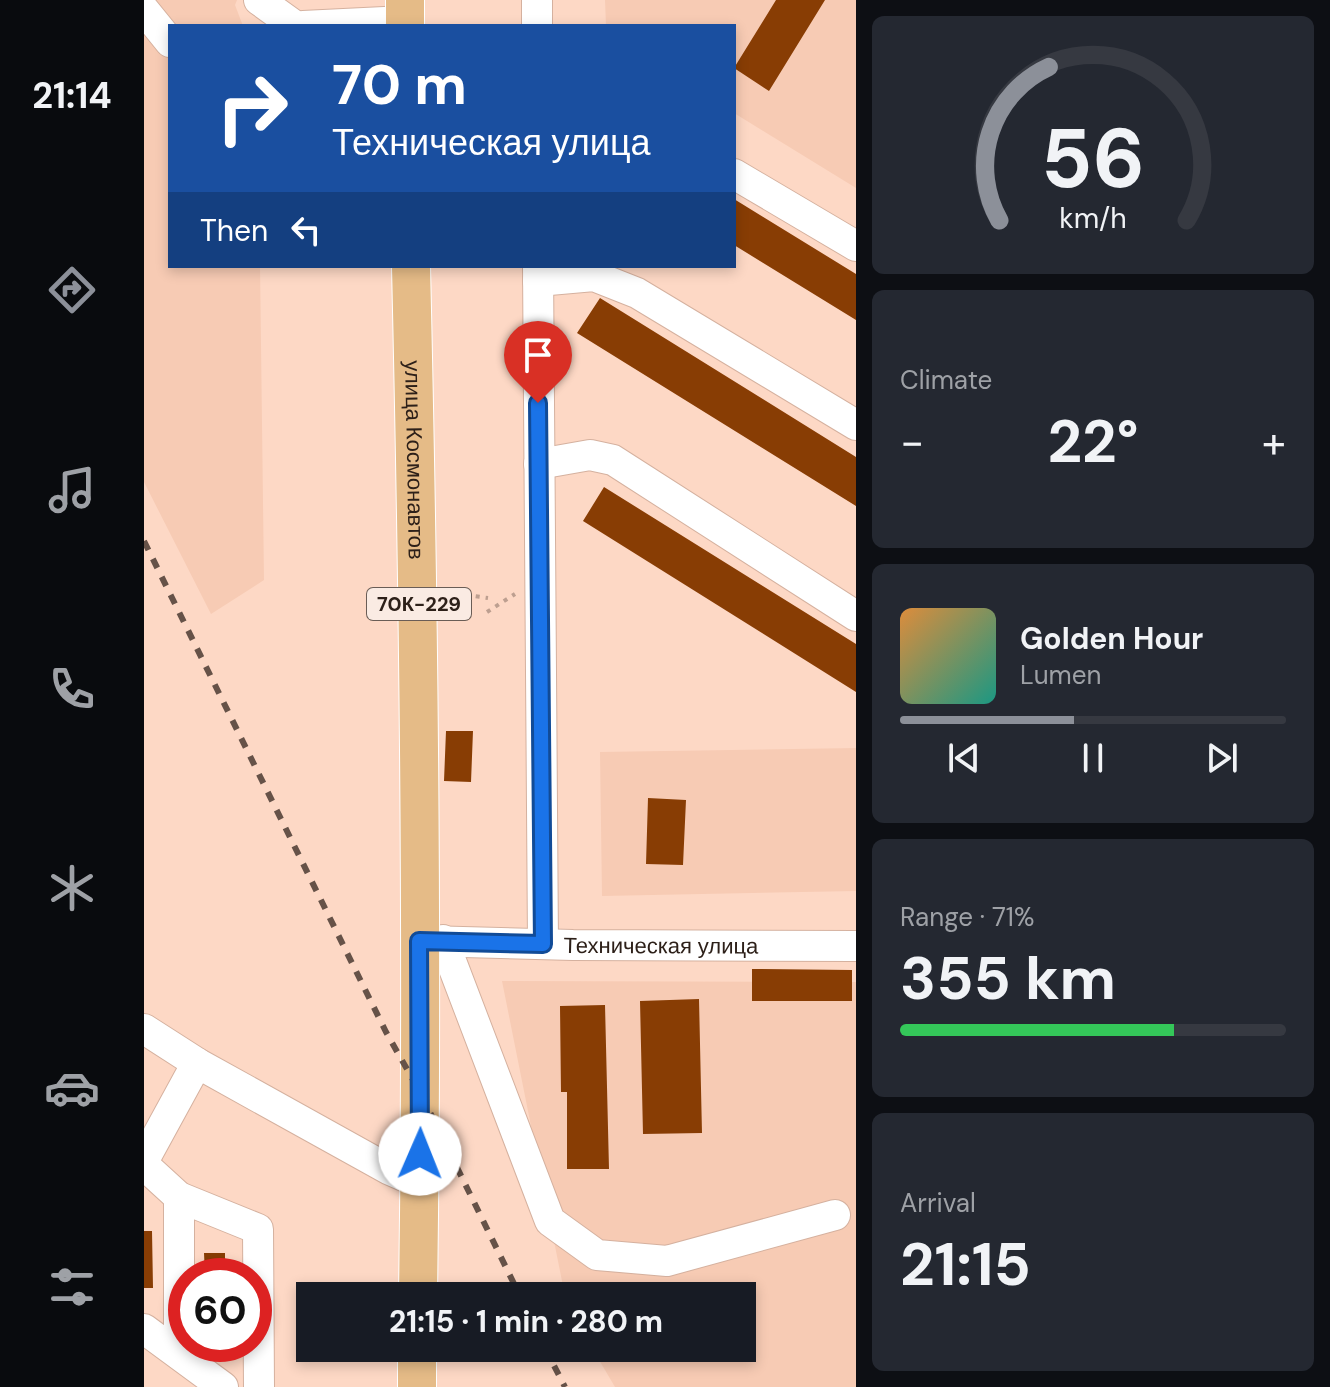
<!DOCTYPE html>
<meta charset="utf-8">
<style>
body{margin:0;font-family:"DM Sans",sans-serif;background:#242831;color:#f1f3f6;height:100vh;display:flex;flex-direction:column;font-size:30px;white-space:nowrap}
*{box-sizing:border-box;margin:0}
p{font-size:26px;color:#9ea1a6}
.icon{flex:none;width:44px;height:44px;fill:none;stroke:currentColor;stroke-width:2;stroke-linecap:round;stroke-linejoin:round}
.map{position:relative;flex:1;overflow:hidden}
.sheet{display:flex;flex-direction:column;gap:16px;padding:16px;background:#0d0f14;width:474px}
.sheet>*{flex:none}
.top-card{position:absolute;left:24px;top:24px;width:568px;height:244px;border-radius:0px;box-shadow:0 4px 12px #0003;background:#1a4fa0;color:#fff;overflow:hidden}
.speed{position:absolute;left:24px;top:1258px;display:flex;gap:16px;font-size:40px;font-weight:700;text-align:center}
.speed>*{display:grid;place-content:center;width:104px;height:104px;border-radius:50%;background:#171b24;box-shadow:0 4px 12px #0003;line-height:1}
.speed .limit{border:12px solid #d22;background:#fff;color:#111}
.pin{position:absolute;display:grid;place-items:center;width:68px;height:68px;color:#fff;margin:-82px -34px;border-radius:50% 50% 50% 0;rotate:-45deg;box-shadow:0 0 8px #0007}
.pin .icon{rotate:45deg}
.me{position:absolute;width:88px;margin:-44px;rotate:1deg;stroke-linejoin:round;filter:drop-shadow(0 0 6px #0008)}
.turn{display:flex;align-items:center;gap:28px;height:168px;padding:0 32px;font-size:36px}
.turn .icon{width:104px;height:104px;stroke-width:2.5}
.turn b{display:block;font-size:56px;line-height:68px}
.then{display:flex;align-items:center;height:76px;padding:0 32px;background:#0003;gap:16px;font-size:30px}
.big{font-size:60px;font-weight:700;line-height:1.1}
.sheet .widget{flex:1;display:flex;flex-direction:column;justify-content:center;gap:12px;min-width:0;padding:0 28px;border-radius:12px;background:#242831}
.sheet .dial{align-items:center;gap:0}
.dial svg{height:208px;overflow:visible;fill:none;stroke:#363941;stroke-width:7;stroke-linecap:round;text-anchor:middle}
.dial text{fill:#f1f3f6;stroke:none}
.song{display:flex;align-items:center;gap:24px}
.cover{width:96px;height:96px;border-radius:12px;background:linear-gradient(135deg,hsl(30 70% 55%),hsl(170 70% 35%))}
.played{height:8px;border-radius:4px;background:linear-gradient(90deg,#8c9099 45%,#363941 45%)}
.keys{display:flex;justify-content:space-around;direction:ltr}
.heat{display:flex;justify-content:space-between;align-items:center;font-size:44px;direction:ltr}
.charge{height:12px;border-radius:6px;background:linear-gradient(90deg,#34c759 71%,#363941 0)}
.trip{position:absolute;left:152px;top:1282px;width:460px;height:80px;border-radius:0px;background:#171b24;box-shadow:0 4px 12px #0003;font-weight:700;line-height:80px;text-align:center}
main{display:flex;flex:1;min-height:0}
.menu{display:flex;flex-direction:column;width:144px;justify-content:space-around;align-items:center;background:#090b0e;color:#9ea1a6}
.menu .icon{width:56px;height:56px}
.menu .selected{color:#8c9099}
.menu b{font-size:36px;color:#f1f3f6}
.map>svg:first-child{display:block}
.built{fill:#f7cbb4}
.building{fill:#883d04}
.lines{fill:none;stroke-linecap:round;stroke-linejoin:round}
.minor-casing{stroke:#d5b19f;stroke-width:32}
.major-casing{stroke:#fff;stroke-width:40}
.path{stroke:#bd9f90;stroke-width:4;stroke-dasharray:4 6;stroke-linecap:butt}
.minor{stroke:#fff;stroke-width:30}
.major{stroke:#e5bb87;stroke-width:38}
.rail{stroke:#665248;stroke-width:6;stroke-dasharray:10 10;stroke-linecap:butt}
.route-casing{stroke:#114b97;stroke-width:20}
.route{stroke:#1a73e8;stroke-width:14}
.labels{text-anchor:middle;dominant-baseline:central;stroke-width:8;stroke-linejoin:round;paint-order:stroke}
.shield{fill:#faebe3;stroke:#6a5d56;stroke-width:2}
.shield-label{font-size:20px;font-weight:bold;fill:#2d2019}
.street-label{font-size:22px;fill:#2d2019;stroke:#faebe3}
</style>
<main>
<nav class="menu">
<b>21:14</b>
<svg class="icon selected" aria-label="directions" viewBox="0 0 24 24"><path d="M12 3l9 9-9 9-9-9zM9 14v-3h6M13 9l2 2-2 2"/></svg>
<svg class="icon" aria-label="music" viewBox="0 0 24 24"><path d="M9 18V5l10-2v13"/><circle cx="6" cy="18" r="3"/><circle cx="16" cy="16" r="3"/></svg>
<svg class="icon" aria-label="phone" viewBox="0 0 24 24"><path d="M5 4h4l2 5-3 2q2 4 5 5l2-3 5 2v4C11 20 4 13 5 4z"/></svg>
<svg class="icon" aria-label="climate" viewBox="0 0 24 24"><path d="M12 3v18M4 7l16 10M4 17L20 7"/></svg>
<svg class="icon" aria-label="car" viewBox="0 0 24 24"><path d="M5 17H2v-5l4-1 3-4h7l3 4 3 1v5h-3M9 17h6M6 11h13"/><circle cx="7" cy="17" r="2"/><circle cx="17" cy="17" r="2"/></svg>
<svg class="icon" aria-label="filters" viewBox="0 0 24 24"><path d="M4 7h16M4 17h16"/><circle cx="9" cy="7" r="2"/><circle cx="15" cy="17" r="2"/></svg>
</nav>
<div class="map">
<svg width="712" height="1387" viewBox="0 0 712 1387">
<rect width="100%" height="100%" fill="#fdd8c5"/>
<path class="built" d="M0,0H93L91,5L99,26H26V266H116L120,580L67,614L0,482Z
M461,0H712V188L590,113V26H462Z
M712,748V891L458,896L456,752Z
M358,981L712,982V1387H471L448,1348H598V1296H421Z"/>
<path class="building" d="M632,0H681L625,91L590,68Z
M590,199L712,274V320L590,245Z
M456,298L712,457V506L433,333Z
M460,487L712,644V692L439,521Z
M302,731H329L327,782L300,781Z
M504,798L542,800L539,865L502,864Z
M608,969L708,970V1001H608Z
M555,999L558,1133L499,1134L496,1001Z
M461,1005L465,1169H423V1092H417L416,1006Z
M0,1231H8L9,1288H0Z
M60,1253H81V1276H61Z"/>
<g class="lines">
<g class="minor-casing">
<g id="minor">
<path d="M115,0L151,26"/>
<path d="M393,0V26"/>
<path d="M0,10L26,42"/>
<path d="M159,26L261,21"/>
<path d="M590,174L712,246"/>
<path d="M394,266L399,944"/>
<path d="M394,281L450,276L493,293L712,425"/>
<path d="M395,464L446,455L469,460L712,616"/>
<path d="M299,940L406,1221L453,1255L523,1261L691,1215"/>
<path id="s1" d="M281,941L429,945L712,946"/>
<path d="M0,1029L53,1063L244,1169L276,1183"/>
<path d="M0,1160L53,1063"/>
<path d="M0,1165L35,1197L114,1229L115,1387"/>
<path d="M35,1197V1354"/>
<path d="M0,1329L79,1387"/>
</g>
</g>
<g class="major-casing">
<g id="major">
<path d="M261,0V26"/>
<path id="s2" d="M267,266C275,609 279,953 274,1296"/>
<path d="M273,1387V1348"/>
</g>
</g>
<path class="path" d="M302,592L344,598
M343,612L371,594"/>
<use href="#minor" class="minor"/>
<use href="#major" class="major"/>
<path class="rail" d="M0,541L242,1032L277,1094L376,1296
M401,1348L421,1387"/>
</g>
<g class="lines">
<g class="route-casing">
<path id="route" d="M276,1154L275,941L399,944L394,403"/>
</g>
<use href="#route" class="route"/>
</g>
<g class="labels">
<rect class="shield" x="223" y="588" width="104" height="32" rx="6"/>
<g class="shield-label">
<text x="275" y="604">70К-229</text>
</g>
<g class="street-label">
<text stroke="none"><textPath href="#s2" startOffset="194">улица Космонавтов</textPath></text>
<text stroke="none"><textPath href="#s1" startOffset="236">Техническая улица</textPath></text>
</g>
</g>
</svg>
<div class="speed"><div class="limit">60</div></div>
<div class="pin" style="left:394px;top:403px;background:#d93025"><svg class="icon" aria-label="arrive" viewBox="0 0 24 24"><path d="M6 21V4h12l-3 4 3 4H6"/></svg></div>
<svg class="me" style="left:276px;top:1154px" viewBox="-20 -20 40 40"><circle r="19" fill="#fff"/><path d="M0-13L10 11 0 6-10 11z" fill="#1a73e8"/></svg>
<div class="trip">21:15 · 1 min · 280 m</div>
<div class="top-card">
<div class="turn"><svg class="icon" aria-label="right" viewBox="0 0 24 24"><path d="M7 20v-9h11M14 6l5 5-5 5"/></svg><div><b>70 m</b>Техническая улица</div></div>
<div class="then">Then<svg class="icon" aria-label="left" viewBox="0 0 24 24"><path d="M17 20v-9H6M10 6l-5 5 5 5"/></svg></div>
</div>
</div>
<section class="sheet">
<div class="widget dial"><svg viewBox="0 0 100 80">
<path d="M14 69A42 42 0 1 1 86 69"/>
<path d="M14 69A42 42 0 0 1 33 10" stroke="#8c9099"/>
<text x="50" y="56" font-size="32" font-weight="700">56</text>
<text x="50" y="72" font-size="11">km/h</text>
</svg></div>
<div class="widget"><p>Climate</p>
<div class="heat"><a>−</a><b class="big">22°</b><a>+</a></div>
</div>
<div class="widget">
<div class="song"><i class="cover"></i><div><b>Golden Hour</b><p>Lumen</p></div></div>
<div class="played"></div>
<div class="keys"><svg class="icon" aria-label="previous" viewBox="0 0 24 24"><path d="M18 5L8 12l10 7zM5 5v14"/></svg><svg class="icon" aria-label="pause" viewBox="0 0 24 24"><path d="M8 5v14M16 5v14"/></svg><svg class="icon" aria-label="next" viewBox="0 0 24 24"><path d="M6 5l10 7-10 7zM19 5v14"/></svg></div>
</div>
<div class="widget"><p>Range · 71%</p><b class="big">355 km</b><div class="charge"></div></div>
<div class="widget"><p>Arrival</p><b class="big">21:15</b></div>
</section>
</main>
